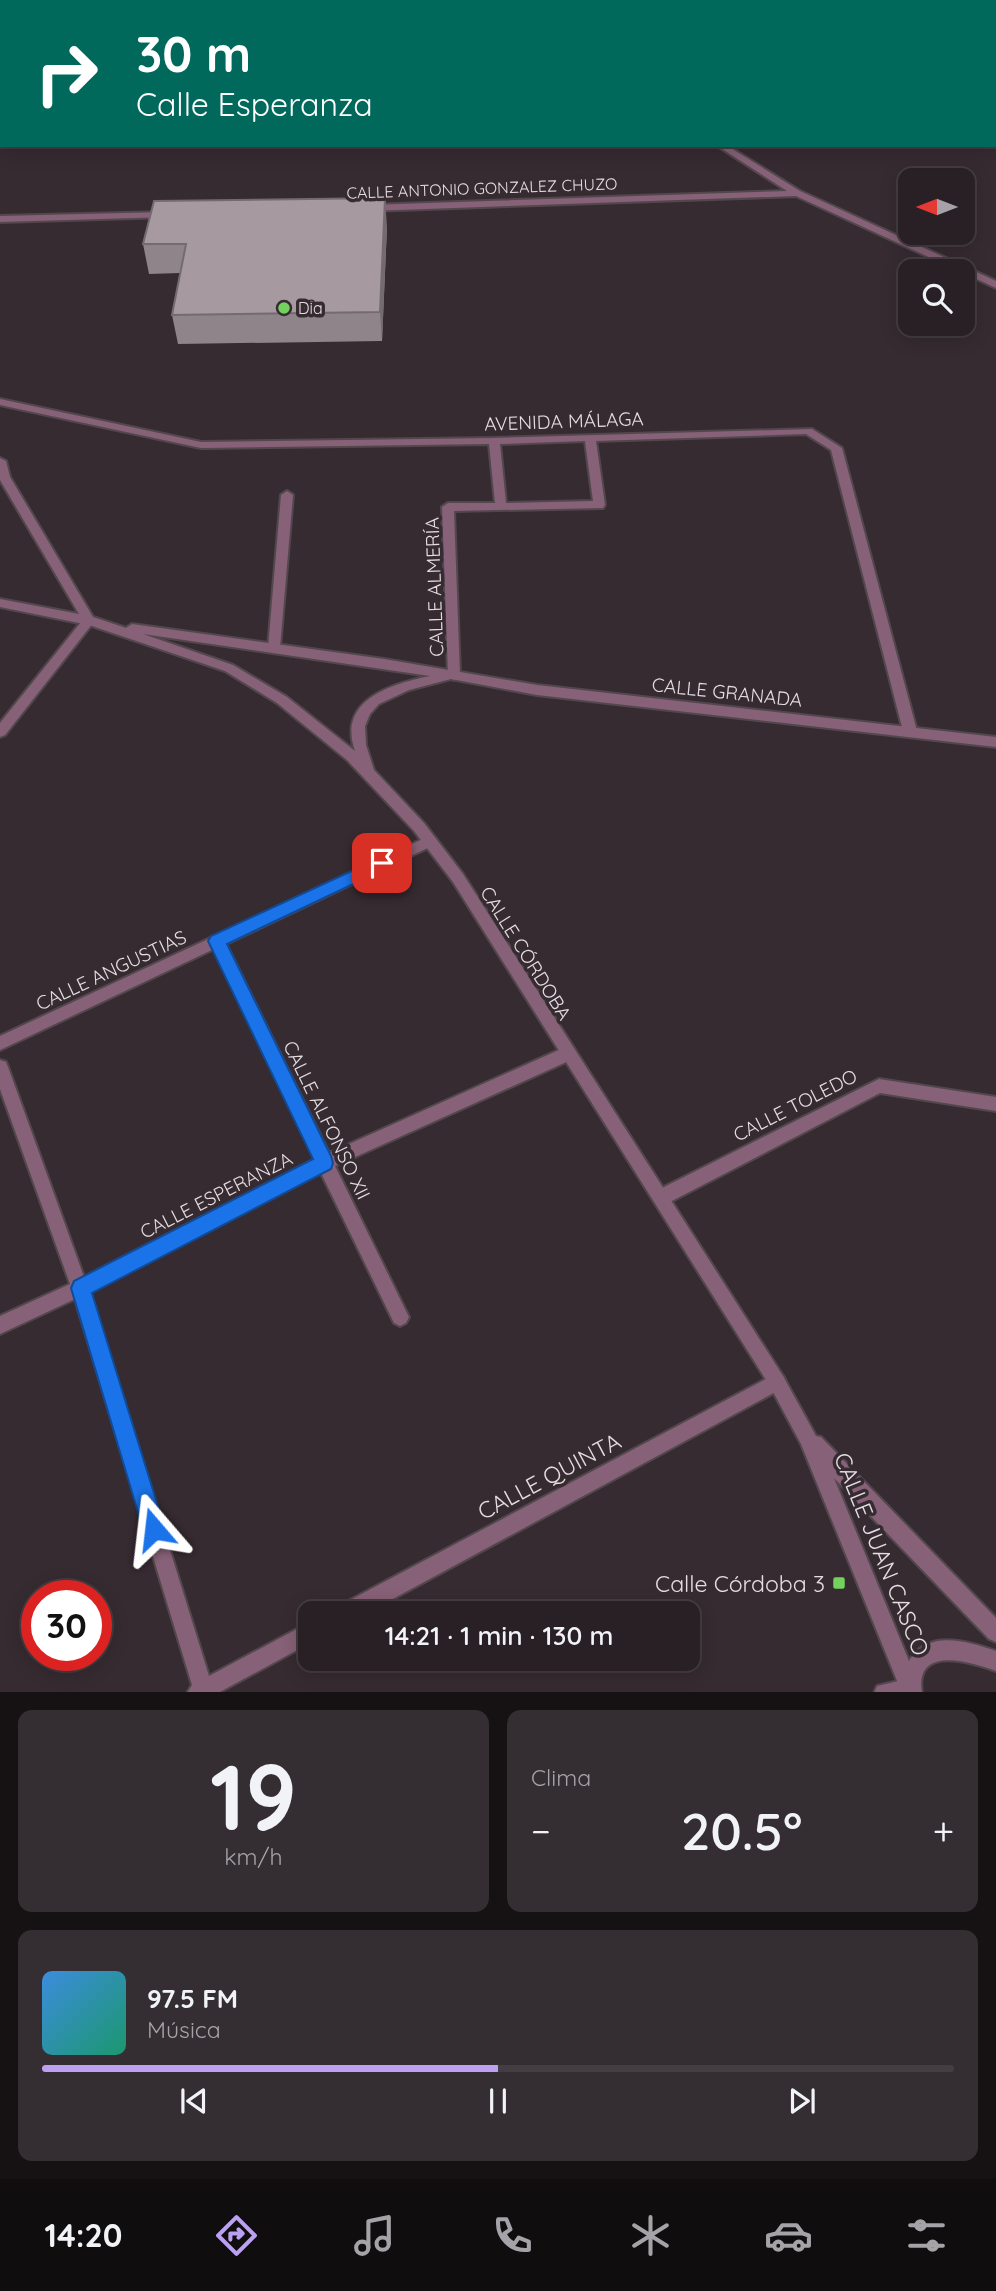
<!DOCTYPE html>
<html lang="es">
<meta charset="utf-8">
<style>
body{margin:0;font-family:Quicksand,sans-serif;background:#342d32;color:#f1f3f6;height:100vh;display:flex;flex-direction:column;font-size:26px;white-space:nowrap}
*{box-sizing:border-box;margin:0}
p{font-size:23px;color:#a5a3a7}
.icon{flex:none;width:38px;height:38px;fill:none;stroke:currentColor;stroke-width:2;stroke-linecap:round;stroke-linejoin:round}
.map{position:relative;height:1692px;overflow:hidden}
.side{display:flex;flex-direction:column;gap:18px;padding:18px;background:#161214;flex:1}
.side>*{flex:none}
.hud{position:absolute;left:0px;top:0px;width:998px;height:147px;box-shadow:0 4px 18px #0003,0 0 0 2px #443e42;background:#00695c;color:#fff;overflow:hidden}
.needle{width:46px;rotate:270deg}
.tools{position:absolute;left:898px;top:168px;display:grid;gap:14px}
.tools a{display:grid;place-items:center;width:77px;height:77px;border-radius:14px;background:#282025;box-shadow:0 4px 18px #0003,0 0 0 2px #443e42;font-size:35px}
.speed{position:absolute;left:21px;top:1580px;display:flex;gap:14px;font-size:35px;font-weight:700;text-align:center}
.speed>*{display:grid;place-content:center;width:91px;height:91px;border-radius:50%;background:#282025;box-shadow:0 4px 18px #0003,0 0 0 2px #443e42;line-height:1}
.speed .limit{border:10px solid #d22;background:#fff;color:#111}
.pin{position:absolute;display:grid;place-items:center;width:60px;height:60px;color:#fff;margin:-30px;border-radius:14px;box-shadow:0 4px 10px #0006}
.me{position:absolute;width:77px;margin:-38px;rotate:343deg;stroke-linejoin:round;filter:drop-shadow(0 0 5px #0008)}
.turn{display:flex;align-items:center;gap:24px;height:147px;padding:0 21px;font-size:32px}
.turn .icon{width:91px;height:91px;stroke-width:2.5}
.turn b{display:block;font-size:49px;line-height:60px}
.big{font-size:52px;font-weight:600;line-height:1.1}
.side .card{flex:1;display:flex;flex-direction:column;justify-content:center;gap:10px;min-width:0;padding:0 24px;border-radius:14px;background:#342d32}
.side .dial{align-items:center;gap:0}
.dial b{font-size:91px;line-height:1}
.song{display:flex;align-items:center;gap:21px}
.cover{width:84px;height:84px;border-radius:10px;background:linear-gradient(135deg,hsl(210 70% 55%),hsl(160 70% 35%))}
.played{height:7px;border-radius:4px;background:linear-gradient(90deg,#bca0f2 50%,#443e42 50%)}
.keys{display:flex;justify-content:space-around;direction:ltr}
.heat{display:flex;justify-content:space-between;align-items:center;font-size:38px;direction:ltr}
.side .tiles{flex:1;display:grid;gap:18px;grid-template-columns:1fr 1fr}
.card:last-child{grid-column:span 2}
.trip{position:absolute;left:298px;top:1601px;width:402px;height:70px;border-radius:14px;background:#282025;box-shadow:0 4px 18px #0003,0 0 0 2px #443e42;font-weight:600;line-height:70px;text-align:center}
.menu{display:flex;height:112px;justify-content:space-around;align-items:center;background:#100d0f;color:#a5a3a7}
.menu .icon{width:49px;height:49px}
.menu .selected{color:#bca0f2}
.menu b{font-size:32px;color:#f1f3f6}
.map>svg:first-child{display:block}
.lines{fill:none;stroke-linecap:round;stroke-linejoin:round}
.stream{fill:#011b00;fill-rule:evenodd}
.minor-casing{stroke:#52474d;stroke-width:4}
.tertiary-casing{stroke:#52474d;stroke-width:4}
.minor{fill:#876177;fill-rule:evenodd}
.tertiary{fill:#876177;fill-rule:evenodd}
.wall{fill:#8f848a}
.shaded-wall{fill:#746b70}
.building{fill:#a699a0;stroke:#746b70;stroke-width:2}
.route{fill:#1a73e8;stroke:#114b97;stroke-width:2}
.poi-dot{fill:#73d25d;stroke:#362b31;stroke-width:2.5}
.labels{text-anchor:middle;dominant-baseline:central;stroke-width:7;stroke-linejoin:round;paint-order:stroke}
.far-street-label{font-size:16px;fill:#e4dde1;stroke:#362b31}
.far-poi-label{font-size:16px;fill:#e4dde1;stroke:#362b31;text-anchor:start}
.street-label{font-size:19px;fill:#e4dde1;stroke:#362b31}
.near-street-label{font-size:23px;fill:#e4dde1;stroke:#362b31}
.near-poi-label{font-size:23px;fill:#e4dde1;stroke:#362b31;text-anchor:end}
</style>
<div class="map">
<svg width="996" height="1693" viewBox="0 0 996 1693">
<rect width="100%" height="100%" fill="#362b31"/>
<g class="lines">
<path class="stream" d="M736,0H744L746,2H737Z"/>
<g class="minor-casing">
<path id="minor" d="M490,0H498L500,2H491Z
M0,39H2V43H0Z
M716,145H726L800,191L996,281V288L796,196L369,211L364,208L369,205L787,191Z
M166,212L169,213V217L0,222V216Z
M0,399L201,442L494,438L812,429L842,448L917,731L910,736L903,731L831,450L806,434L596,441L605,505L603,508L454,511L460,675L454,680L448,675L442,507L448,503H495L489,444L201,448L0,405ZM585,441L593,501L506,503L500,444Z
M287,491L293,495L280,648L274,652L268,648L281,495Z
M89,616L95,620L93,623L5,735L0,737V723L85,617Z
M429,836L434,837L436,841L434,845L226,944L329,1153L561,1049L567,1047L573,1049L575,1054L573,1059L335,1166L406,1311L409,1317L406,1323L400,1326L394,1323L321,1173L90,1292L209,1676L310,1622V1643L218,1693H187L192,1685L75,1299L0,1334V1316L70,1284L0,1089V1060L6,1062L8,1067L84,1277L315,1159L214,949L0,1050V1036Z
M879,1079L996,1097V1111L880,1093L668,1203L662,1205L656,1203L654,1197L656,1191Z
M777,1373L783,1376L786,1382L783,1388L365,1614H334L337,1607Z
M911,1678L918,1681L921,1688L919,1693H874L877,1686Z"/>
</g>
<g class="tertiary-casing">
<path id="tertiary" d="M0,458L6,461L10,477L93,617L126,628L132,624L384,659L537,685L996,737V747L537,695L451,679L409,690L379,704L370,714L365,726L366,745L374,770L424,823L463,874L783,1376L816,1436L821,1437L996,1618V1642L989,1639L834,1478L909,1661C928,1629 967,1641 996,1651V1671C971,1662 914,1644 922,1693H902L801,1444L771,1388L453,882L414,831L347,760L277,703L225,671L89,625L0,607V599L79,614L0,480ZM143,634L430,676C391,684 337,700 355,751L287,697L233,665Z"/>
</g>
<use href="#minor" class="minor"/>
<use href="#tertiary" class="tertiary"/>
</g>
<path class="wall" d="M387,227L382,341L178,344L172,315L180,273L149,274L143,244Z"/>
<path class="shaded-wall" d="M385,198L387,227L382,341L380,312Z"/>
<path class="building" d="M385,198L380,312L172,315L186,244H143L154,201Z"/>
<path class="route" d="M382,857L387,859L390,863L387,868L227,944L331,1156L333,1163L331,1169L92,1293L165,1529L162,1536L154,1539L146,1536L143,1529L71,1288L74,1281L313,1159L208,941L211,936Z"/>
<g class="poi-dot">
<circle cx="284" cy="308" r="7"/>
<rect x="832" y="1576" width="14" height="14" rx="3.5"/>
</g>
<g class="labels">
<g class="far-street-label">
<text transform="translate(482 188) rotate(-2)">CALLE ANTONIO GONZALEZ CHUZO</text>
</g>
<g class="far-poi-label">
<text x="298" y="308">Dia</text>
</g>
<g class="street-label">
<text transform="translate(564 421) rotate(-2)">AVENIDA MÁLAGA</text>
<text transform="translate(434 587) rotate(-92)">CALLE ALMERÍA</text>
<text transform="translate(727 692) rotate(6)">CALLE GRANADA</text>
<text transform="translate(526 953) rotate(58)">CALLE CÓRDOBA</text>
<text transform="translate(111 970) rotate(-25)">CALLE ANGUSTIAS</text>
<text transform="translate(795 1105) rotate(-27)">CALLE TOLEDO</text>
<text transform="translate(327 1120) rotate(64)">CALLE ALFONSO XII</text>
<text transform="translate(216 1195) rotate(-27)">CALLE ESPERANZA</text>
</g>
<g class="near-street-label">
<text transform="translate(549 1476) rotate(-28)">CALLE QUINTA</text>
<text transform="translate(882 1554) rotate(68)">CALLE JUAN CASCO</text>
</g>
<g class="near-poi-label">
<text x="825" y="1583">Calle Córdoba 3</text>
</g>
</g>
</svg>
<div class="tools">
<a><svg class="needle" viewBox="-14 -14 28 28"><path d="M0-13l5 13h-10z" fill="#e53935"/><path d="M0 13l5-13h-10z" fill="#a5a3a7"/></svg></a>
<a><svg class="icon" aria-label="search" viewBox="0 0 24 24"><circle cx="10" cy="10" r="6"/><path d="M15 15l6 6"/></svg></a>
</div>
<div class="speed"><div class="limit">30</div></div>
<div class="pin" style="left:382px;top:863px;background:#d93025"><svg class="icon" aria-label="arrive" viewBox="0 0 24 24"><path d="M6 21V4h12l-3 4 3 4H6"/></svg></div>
<svg class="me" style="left:154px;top:1529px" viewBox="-20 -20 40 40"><path d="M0-17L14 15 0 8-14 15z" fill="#1a73e8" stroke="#fff" stroke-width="4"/></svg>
<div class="trip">14:21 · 1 min · 130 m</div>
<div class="hud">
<div class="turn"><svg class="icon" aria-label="right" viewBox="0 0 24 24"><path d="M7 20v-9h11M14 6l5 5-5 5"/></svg><div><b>30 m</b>Calle Esperanza</div></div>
</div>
</div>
<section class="side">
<div class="tiles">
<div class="card dial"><b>19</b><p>km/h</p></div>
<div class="card"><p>Clima</p>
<div class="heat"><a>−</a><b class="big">20.5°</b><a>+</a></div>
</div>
<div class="card">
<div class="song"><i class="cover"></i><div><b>97.5 FM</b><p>Música</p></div></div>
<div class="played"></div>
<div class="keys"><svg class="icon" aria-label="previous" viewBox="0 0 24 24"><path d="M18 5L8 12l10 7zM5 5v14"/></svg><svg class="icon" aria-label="pause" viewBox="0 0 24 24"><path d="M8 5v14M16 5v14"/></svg><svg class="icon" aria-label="next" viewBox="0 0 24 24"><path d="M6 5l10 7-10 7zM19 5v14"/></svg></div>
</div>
</div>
</section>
<nav class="menu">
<b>14:20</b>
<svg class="icon selected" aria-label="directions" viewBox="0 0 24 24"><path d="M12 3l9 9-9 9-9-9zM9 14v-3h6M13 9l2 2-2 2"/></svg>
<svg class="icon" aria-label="music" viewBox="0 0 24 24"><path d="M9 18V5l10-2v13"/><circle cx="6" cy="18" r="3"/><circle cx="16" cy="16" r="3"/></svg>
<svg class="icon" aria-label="phone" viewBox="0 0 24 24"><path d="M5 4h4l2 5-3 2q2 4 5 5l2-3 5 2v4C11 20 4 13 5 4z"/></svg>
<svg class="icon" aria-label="climate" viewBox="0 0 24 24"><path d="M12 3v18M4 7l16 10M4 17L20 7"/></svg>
<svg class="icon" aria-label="car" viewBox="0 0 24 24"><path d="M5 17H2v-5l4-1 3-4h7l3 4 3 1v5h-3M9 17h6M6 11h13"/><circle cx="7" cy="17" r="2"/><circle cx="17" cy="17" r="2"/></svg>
<svg class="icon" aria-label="filters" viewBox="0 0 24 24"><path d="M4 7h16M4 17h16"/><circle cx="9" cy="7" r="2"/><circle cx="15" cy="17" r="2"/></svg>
</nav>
